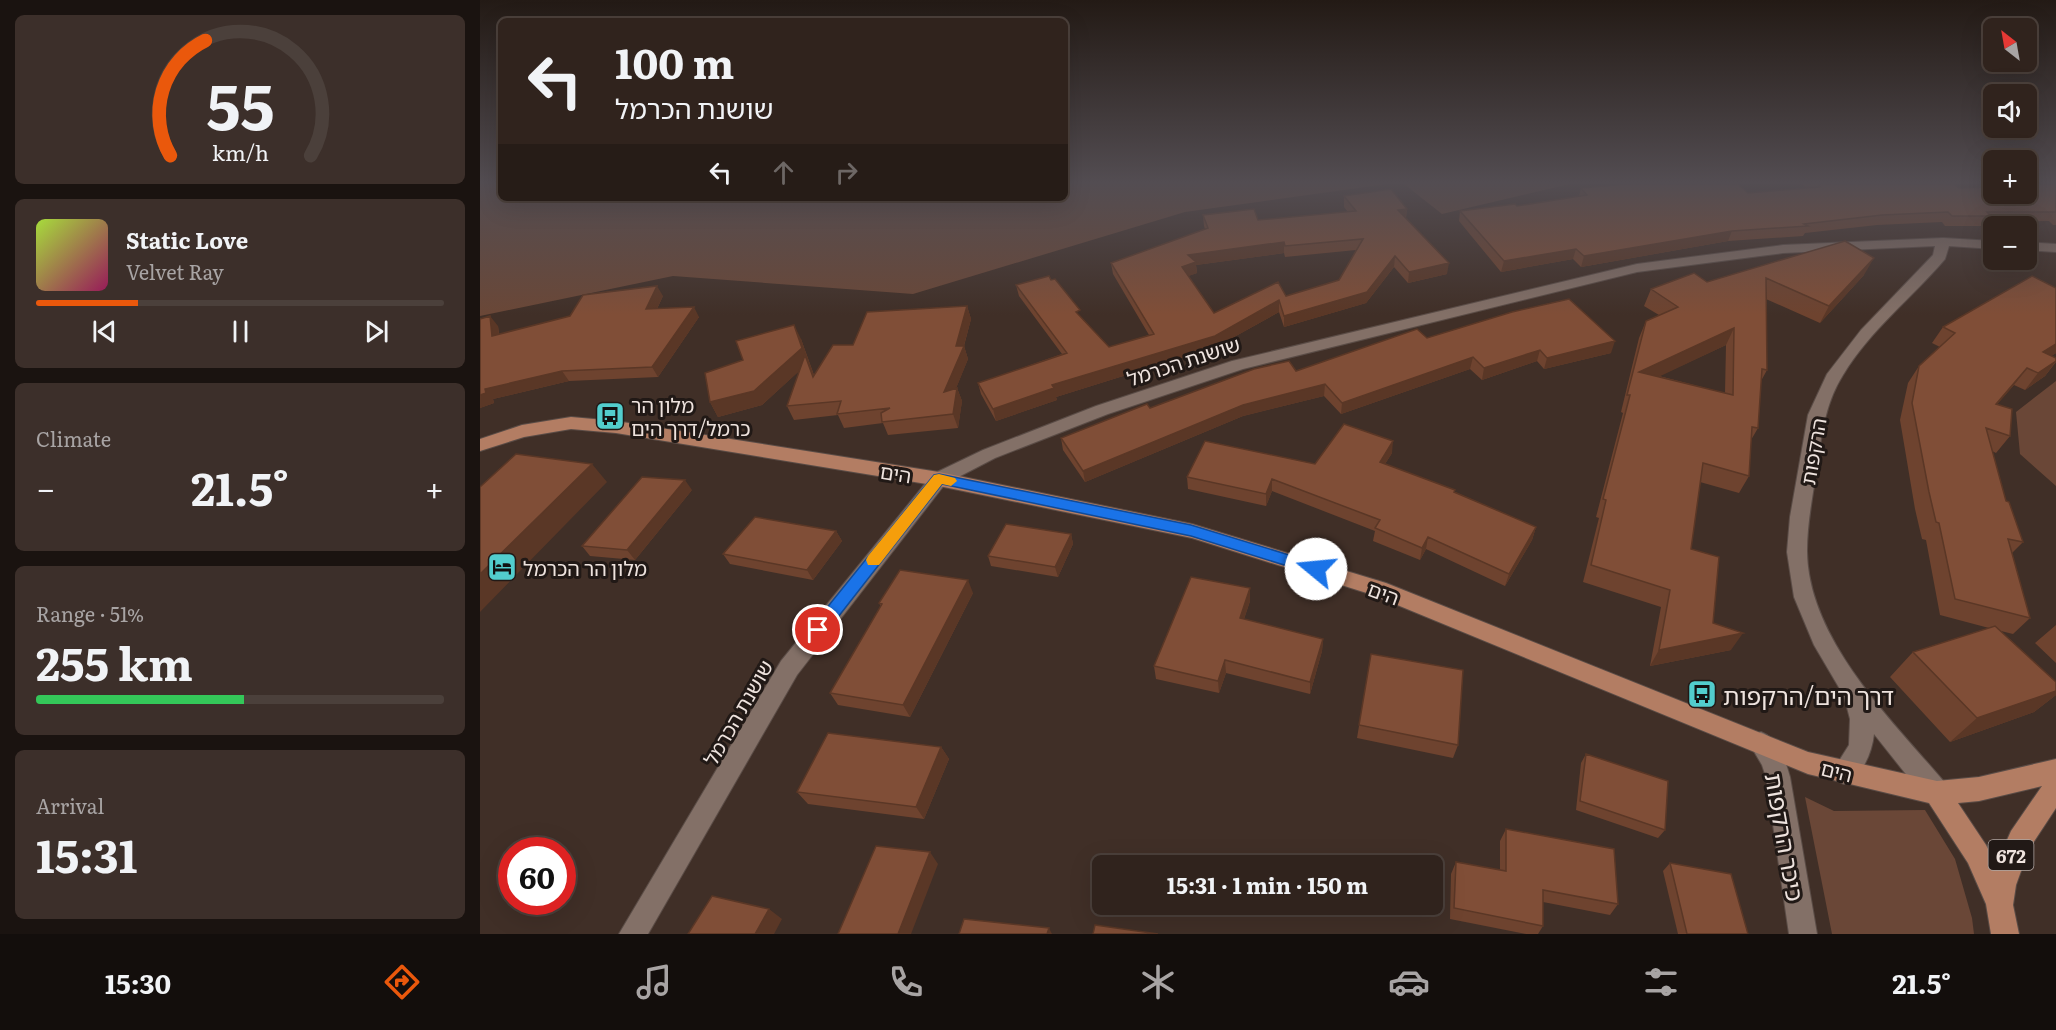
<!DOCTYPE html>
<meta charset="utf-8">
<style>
body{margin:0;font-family:Literata,"Noto Sans Hebrew",serif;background:#3c2f2a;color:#f1f3f6;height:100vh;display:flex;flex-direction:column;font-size:22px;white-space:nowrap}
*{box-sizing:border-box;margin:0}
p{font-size:20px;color:#a8a4a4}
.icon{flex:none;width:33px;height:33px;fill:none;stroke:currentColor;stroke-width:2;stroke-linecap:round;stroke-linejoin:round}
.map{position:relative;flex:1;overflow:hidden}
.panel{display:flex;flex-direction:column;gap:15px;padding:15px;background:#1a1310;width:480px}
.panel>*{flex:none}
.hud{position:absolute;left:18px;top:18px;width:570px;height:183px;border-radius:9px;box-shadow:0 6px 24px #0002,0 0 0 2px #4b403b;background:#30231d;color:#f1f3f6;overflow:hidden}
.needle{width:39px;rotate:329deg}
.controls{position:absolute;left:1503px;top:18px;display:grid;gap:12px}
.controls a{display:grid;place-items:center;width:54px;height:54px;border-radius:9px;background:#30231d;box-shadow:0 6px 24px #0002,0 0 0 2px #4b403b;font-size:30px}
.speed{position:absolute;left:18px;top:837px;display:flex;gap:12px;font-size:30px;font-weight:700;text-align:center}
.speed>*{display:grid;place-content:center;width:78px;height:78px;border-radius:50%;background:#30231d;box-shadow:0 6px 24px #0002,0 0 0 2px #4b403b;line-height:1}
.speed .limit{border:9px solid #d22;background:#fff;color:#111}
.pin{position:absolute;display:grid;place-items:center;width:51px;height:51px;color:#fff;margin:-26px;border:3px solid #fff;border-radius:50%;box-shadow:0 2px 6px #0007}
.me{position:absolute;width:66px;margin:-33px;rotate:287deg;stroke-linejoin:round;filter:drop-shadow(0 0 4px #0008)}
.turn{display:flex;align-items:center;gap:21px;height:126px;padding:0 18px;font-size:27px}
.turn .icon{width:78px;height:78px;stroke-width:2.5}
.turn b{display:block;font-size:42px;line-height:51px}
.lanes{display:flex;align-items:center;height:57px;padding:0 18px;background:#0003;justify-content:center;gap:30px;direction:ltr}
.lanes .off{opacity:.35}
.big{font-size:45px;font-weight:700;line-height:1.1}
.panel .tile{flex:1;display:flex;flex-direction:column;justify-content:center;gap:9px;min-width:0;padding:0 21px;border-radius:9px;background:#3c2f2a}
.panel .dial{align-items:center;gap:0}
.dial svg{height:156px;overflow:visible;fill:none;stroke:#4b403b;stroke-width:7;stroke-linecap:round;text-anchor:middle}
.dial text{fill:#f1f3f6;stroke:none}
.song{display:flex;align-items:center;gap:18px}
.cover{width:72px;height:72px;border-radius:9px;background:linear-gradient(135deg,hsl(80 70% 55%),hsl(330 70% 35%))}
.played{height:6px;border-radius:3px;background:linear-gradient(90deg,#ea580c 25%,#4b403b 25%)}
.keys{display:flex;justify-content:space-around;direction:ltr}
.heat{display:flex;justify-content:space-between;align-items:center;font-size:33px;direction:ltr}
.charge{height:9px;border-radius:4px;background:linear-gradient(90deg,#34c759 51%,#4b403b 0)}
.trip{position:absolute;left:612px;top:855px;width:351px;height:60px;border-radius:9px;background:#30231d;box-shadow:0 6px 24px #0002,0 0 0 2px #4b403b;font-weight:700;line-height:60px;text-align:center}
.dock{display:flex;height:96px;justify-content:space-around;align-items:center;background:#130e0c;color:#a8a4a4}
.dock .icon{width:42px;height:42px}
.dock .selected{color:#ea580c}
.dock b{font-size:27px;color:#f1f3f6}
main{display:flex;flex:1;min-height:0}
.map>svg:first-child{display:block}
.green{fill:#6a4737}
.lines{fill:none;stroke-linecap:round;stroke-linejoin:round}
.minor-casing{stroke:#5a4c46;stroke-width:2}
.major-casing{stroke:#5a4c46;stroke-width:2}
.minor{fill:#837067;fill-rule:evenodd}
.major{fill:#b37d63;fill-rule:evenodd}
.wall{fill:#6e432f;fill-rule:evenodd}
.shaded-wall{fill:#5a3726}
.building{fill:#804e37;stroke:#5a3726;stroke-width:1.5;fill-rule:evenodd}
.route{fill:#1a73e8;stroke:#114b97;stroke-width:1.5}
.slow{fill:#f59e0b}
.labels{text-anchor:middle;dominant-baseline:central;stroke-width:6;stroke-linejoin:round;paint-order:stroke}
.shield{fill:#211916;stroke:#b0a6a2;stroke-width:1.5}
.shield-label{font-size:18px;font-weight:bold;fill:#eee3de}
.street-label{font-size:20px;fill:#eee3de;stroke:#211916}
.poi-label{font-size:20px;fill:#eee3de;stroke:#211916;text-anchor:start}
.near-poi-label{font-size:24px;fill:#eee3de;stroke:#211916;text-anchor:start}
.near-street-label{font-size:24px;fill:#eee3de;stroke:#211916}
</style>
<main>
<section class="panel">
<div class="tile dial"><svg viewBox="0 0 100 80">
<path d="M14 69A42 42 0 1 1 86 69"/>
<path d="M14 69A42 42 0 0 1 32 10" stroke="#ea580c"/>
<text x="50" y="56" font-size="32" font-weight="700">55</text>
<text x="50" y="72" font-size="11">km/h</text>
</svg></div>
<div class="tile">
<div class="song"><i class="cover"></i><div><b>Static Love</b><p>Velvet Ray</p></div></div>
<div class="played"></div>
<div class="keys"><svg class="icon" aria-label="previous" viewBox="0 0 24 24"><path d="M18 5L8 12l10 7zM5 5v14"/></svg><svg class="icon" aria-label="pause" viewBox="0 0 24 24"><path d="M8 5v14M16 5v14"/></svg><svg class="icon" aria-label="next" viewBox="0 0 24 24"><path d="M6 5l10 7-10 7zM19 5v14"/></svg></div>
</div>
<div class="tile"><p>Climate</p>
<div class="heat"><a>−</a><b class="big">21.5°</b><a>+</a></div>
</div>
<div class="tile"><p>Range · 51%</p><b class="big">255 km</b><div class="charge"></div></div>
<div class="tile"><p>Arrival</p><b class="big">15:31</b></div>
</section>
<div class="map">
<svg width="1576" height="934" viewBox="0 0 1576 934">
<rect width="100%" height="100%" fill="#402f27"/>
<path class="green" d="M0,184H21V198H585V184H907L705,212L433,294L193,276L0,316Z
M924,184H1090L962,214Z
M1576,381V486L1540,454L1536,412Z
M1325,797L1354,811L1445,810L1475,859L1492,918L1494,934H1352Z"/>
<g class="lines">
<g class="minor-casing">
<path id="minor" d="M1463,238L1514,241V249L1469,246L1465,259C1432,298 1390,330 1363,375C1344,405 1341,439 1336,474C1332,499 1327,525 1327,551C1328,640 1412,720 1466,784L1469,793L1466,802L1457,805L1448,802L1394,734C1392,753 1382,777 1364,784L1355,780L1352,772L1369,745L1370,719L1364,696L1334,645L1314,597L1307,552L1310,517L1328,415L1347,374L1381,330L1453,255L1455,246L1303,253L1157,272L763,369L628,414L515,458L465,484L317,675L168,934H139L301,661L453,474L503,450L616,406L752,361L1157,264L1303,245Z
M1546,242L1576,244V252L1546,250Z
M1281,732C1299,739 1305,760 1310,777L1337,934H1309L1286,777L1282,765L1269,743L1273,735Z"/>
</g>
<g class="major-casing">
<path id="major" d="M91,417L136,421L459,472L712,524L906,583L1328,752L1457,781L1499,777L1576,759V808L1549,849L1536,885L1533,905L1539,934H1511L1506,904L1488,863L1449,803L1328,774L893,595L712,538L459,486L136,433L91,429L44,437L0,451V439L42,425ZM1562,786L1531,831L1516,865L1506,845L1478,803L1499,801Z"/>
</g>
<use href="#minor" class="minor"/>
<use href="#major" class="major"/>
</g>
<path class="wall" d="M1321,184H1474L1479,188L1546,194V184H1576V225H1573L1569,221L1507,222L1505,226H1465L1462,222L1397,225L1325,233L1323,236L1248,241L1101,267L1093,259L1021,272L979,221L980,211L1037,206L1099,196L1101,188L1268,193L1326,188Z
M864,196L927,209L926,218L967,274L928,283L914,267L886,303L804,327L799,312L736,347L576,397L577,400L516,421L501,394L498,383L582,354L539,296L536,285L601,317L629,347L669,335L633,274L631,263L725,229L724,226L723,215L778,220L868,212L864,207ZM876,250L859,280L806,296L734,313L708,276L717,273L716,265L804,253L805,257Z
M1384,275L1340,323L1286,299L1287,370L1281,381L1278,428L1271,440L1269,476L1259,493L1220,482L1211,549L1233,623L1251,650L1170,666L1181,607L1103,582L1119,518L1116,517L1143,413L1141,412L1159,338L1166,321L1179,315L1164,306L1171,289L1227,282ZM1246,345L1245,393L1179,376Z
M1576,288V353L1571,356L1576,358V362L1565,376L1545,390L1534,385L1517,404L1530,436L1516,453L1512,451L1526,501L1543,542L1532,553L1550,618L1533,634L1521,631L1576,682V695L1554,712L1470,742L1410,677L1433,652L1509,628L1460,615L1446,540L1442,539L1435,509L1420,420L1428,383L1439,366L1460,347L1452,343L1463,327Z
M183,296L177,309L219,317L178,377L89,381L13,399L14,403L0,408L18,326L19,334Z
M487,306L491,319L484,346L488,359L476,388H477L482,401L478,428L408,435L403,423L364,428L358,415L314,420L307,406L320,370L282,405L238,417L230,402L263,360L321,339L334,375L373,345Z
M947,338L1131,353L1064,369L1057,361L1002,380L990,369L861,414L844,396L763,416L605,482L583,450L581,438L670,408Z
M912,453L905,464L975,492L1056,527L1052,540L1025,586L946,549L940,560L893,541L895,531L792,491L786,506L708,489L707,477L835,464Z
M212,490L155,560L110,556L102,546Z
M356,531L362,541L333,580L250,564L243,554Z
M591,534L593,544L578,577L511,566L508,556Z
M770,588V601L764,619L843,639L842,651L830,694L746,673L739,693L676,679L674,666Z
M493,593L430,717L358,705L350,693L401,607L399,603Z
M1576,625V663L1555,643Z
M891,654L978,745L973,758L877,738Z
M461,747L469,759L444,819L328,804L317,792Z
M1106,754L1185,830L1178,838L1096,810L1101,763Z
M1026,829L1138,904L1130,915L1063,902V926L1058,934H1046L970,919L971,874L976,862L1020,870V841Z
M1190,863L1268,934H1198L1183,871Z"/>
<path class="shaded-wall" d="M927,209L925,220L918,210Z
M1252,231L1248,241L1101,267L1104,256Z
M804,242V253L716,265L717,273L703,278L702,267L708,255Z
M1096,249L1093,259L1021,272L1024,261Z
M915,256L914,267L886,303L804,327V316Z
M1394,258L1384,275L1340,323L1349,306Z
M969,263L967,274L928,283L929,272Z
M177,286L183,296L172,319L166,309Z
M799,300V312L736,347L576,397L577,400L516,421L513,409L572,385Z
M487,306L491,319L483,349L484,346L488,359L469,406L464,392Z
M214,307L219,317L178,377L172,367Z
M10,316L18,326L20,345L12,336Z
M314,325L321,339L339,390L328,363L282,405L238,417L230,402Z
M1254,328L1246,345L1153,389L1159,372Z
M1135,341L1131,353L1064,369L1067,358Z
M1576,344V353L1550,369L1563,352Z
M1060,350L1057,361L1002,380L1004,368Z
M993,357L990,369L861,414L862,403Z
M1576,361L1565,376L1545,390L1558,373Z
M1547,368L1534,385L1503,421L1516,404Z
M82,371L89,381L13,399L14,403L0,408V395L5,389Z
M845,384L844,396L763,416L605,482L603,471L763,405Z
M477,388L482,401L478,428L473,414Z
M913,441L912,453L898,475L900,462Z
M112,464L127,482L0,612V574Z
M792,479V491L786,506V494Z
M205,480L212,490L155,560L147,550Z
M1056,527L1052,540L1025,586L1029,574Z
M356,531L362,541L333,580L327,570Z
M591,534L593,544L578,577L575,567Z
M948,537L946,549L940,560L942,548Z
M488,580L493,593L430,717L423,705Z
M770,588V601L760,631V618Z
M1263,633L1251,650L1170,666L1179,650Z
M843,639L842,651L830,694V682Z
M745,660L746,673L739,693L738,681Z
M1576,691V695L1554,712L1470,742L1497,718Z
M461,747L469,759L444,819L436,807Z
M450,852L458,864L431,934H418Z
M289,909L302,919L294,934H275Z
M569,928L572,934H567Z"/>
<path class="building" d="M1147,184H1258L1268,193L1340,187L1337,184H1474L1479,188L1514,187V194H1546V185H1548L1547,184H1576V212H1507L1511,216H1472L1468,212L1402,215L1324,224L1328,226L1252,231L1104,256L1096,249L1024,261L980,211L1035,204L1037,206L1107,195L1101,188Z
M911,189L927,209L918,210L969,263L929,272L915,256L887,292L804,316L799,300L735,336L572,385L574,388L513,409L498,383L587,353L536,285L569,276L571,280L575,279L600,310L596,312L629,347L674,334L631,263L728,228L723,215L774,209L778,220L876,211L864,196ZM883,239L859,280L806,296L798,282L734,313L702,267L716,262L708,255L804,242L805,246Z
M1365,241L1394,258L1349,306L1286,278L1287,370L1282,369L1278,428L1272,427L1269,476L1223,463L1211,549L1239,557L1233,623L1263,633L1179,650L1190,590L1111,565L1126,500L1123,499L1150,395H1147L1166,321L1198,307L1171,289L1214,273L1227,282ZM1254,328L1253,395L1159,372Z
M1552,276L1576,288V344L1563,352L1576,358V361L1558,373L1547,368L1516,404L1532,409L1530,436L1506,428L1526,501L1529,502L1543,542L1528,539L1550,618L1475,599L1459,523L1456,522L1449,492L1432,403L1439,366L1475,333L1463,327Z
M177,286L166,309L214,307L172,367L82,371L5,389L6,393L0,395V319L10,316L12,336L90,316L103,295Z
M1089,299L1135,341L1067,358L1060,350L1004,368L993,357L862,403L845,384L763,405L603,471L581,438L667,404L670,408L774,369L809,361L816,371L937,329L947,338L1032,312Z
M487,306L476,346H484L464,392L477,388L473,414L402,422L401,413L410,408L357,414L361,401L307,406L325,355L333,377L353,345H373L387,312Z
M314,325L322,348L274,391L230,402L225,373L263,360L256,341Z
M864,424L913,441L900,462L975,490L974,492L1056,527L1029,574L948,537L942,548L895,528L900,520L792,479L786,494L707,477L725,441L835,464Z
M36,454L112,464L0,574V487Z
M162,477L205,480L147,550L102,546Z
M275,517L356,531L327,570L243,554Z
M526,524L591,534L575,567L508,556Z
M420,570L488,580L423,705L350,693L402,604L399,603Z
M711,577L770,588L760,618L843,639L830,682L745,660L738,681L674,666Z
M1515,626L1576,682V691L1497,718L1433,652Z
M891,654L983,670L978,745L879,725Z
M348,733L461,747L436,807L317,792Z
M1106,754L1188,781L1185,830L1100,801Z
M1026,829L1134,849L1138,904L1063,890V926L974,908L976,862L1026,871Z
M396,846L450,852L418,934H358Z
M1190,863L1251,874L1268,934H1207Z
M232,896L289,909L275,934H208Z
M484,919L569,928L567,934H479Z
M615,925L678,934H613Z"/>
<linearGradient id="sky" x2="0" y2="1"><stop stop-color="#231a15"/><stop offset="0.58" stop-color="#534d52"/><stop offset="1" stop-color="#534d52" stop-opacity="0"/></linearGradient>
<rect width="1576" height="315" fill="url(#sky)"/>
<path class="route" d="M459,474L711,525L842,565L844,569L842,574L836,575L711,536L462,484L344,635L338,637L333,635L330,630L333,625L454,475Z"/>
<path class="slow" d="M459,474L475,478L477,481L471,486L462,484L399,565H388L386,560L388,556L454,475Z"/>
<defs>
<g id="bus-square" transform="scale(1.5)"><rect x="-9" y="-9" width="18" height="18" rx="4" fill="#52cdcd" stroke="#211916"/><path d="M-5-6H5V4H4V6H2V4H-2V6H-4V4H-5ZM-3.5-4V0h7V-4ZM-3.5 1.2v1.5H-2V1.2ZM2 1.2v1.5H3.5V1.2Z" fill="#111"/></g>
<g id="hotel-square" transform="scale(1.5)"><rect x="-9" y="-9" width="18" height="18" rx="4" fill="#52cdcd" stroke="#211916"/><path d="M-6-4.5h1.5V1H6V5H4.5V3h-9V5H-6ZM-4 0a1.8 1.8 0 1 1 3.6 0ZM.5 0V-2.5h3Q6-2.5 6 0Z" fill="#111"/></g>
</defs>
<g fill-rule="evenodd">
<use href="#bus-square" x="130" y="416"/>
<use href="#hotel-square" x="22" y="567"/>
<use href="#bus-square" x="1222" y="694"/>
</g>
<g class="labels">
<rect class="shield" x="1508.5" y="840" width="45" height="30" rx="4.5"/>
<g class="shield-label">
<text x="1531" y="855">672</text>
</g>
<g class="street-label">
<text transform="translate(703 360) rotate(-18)">שושנת הכרמל</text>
<text transform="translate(1332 451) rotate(-80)">הרקפות</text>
<text transform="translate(416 472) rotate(9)">הים</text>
<text transform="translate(904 592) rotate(20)">הים</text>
<text transform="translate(257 712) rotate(-60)">שושנת הכרמל</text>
<text transform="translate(1357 770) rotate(14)">הים</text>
</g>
<g class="poi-label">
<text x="151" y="404">מלון הר<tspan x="151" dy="23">כרמל/דרך הים</tspan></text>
<text x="43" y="567">מלון הר הכרמל</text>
</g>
<g class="near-poi-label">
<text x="1243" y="694">דרך הים/הרקפות</text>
</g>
<g class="near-street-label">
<text transform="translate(1306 837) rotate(80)">כיכר הרקפות</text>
</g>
</g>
</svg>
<div class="controls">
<a><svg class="needle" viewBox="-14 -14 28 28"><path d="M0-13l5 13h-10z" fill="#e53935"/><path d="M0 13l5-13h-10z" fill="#a8a4a4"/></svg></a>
<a><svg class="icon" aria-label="sound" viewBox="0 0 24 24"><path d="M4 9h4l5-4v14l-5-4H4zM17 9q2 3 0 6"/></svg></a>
<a>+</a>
<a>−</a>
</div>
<div class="speed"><div class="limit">60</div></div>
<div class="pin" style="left:338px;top:630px;background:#d93025"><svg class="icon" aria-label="arrive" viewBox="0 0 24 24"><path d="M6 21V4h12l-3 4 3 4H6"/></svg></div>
<svg class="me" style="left:836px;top:569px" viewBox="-20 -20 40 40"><circle r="19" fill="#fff"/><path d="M0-13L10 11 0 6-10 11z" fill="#1a73e8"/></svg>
<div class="trip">15:31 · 1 min · 150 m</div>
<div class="hud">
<div class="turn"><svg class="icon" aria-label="left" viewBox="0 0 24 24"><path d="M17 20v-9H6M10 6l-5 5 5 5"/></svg><div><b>100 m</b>שושנת הכרמל</div></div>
<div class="lanes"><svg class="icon" aria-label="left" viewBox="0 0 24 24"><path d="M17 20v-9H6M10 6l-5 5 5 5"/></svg><svg class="icon off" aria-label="ahead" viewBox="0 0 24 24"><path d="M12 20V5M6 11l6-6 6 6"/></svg><svg class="icon off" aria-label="right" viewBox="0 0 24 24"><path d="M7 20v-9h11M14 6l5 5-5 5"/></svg></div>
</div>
</div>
</main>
<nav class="dock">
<b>15:30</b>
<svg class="icon selected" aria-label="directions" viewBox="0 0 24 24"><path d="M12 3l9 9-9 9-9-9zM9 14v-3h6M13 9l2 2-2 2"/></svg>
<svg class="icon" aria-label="music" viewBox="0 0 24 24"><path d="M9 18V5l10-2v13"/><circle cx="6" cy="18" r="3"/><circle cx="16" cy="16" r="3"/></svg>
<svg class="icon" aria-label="phone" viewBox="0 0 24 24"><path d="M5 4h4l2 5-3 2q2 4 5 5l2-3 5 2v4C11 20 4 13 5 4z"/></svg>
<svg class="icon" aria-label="climate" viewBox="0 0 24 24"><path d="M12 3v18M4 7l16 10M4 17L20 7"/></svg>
<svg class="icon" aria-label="car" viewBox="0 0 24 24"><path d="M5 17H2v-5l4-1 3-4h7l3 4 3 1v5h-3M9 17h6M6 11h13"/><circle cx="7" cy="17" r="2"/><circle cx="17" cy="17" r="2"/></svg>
<svg class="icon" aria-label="filters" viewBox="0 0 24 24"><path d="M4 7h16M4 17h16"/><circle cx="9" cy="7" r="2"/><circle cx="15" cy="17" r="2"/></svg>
<b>21.5°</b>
</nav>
